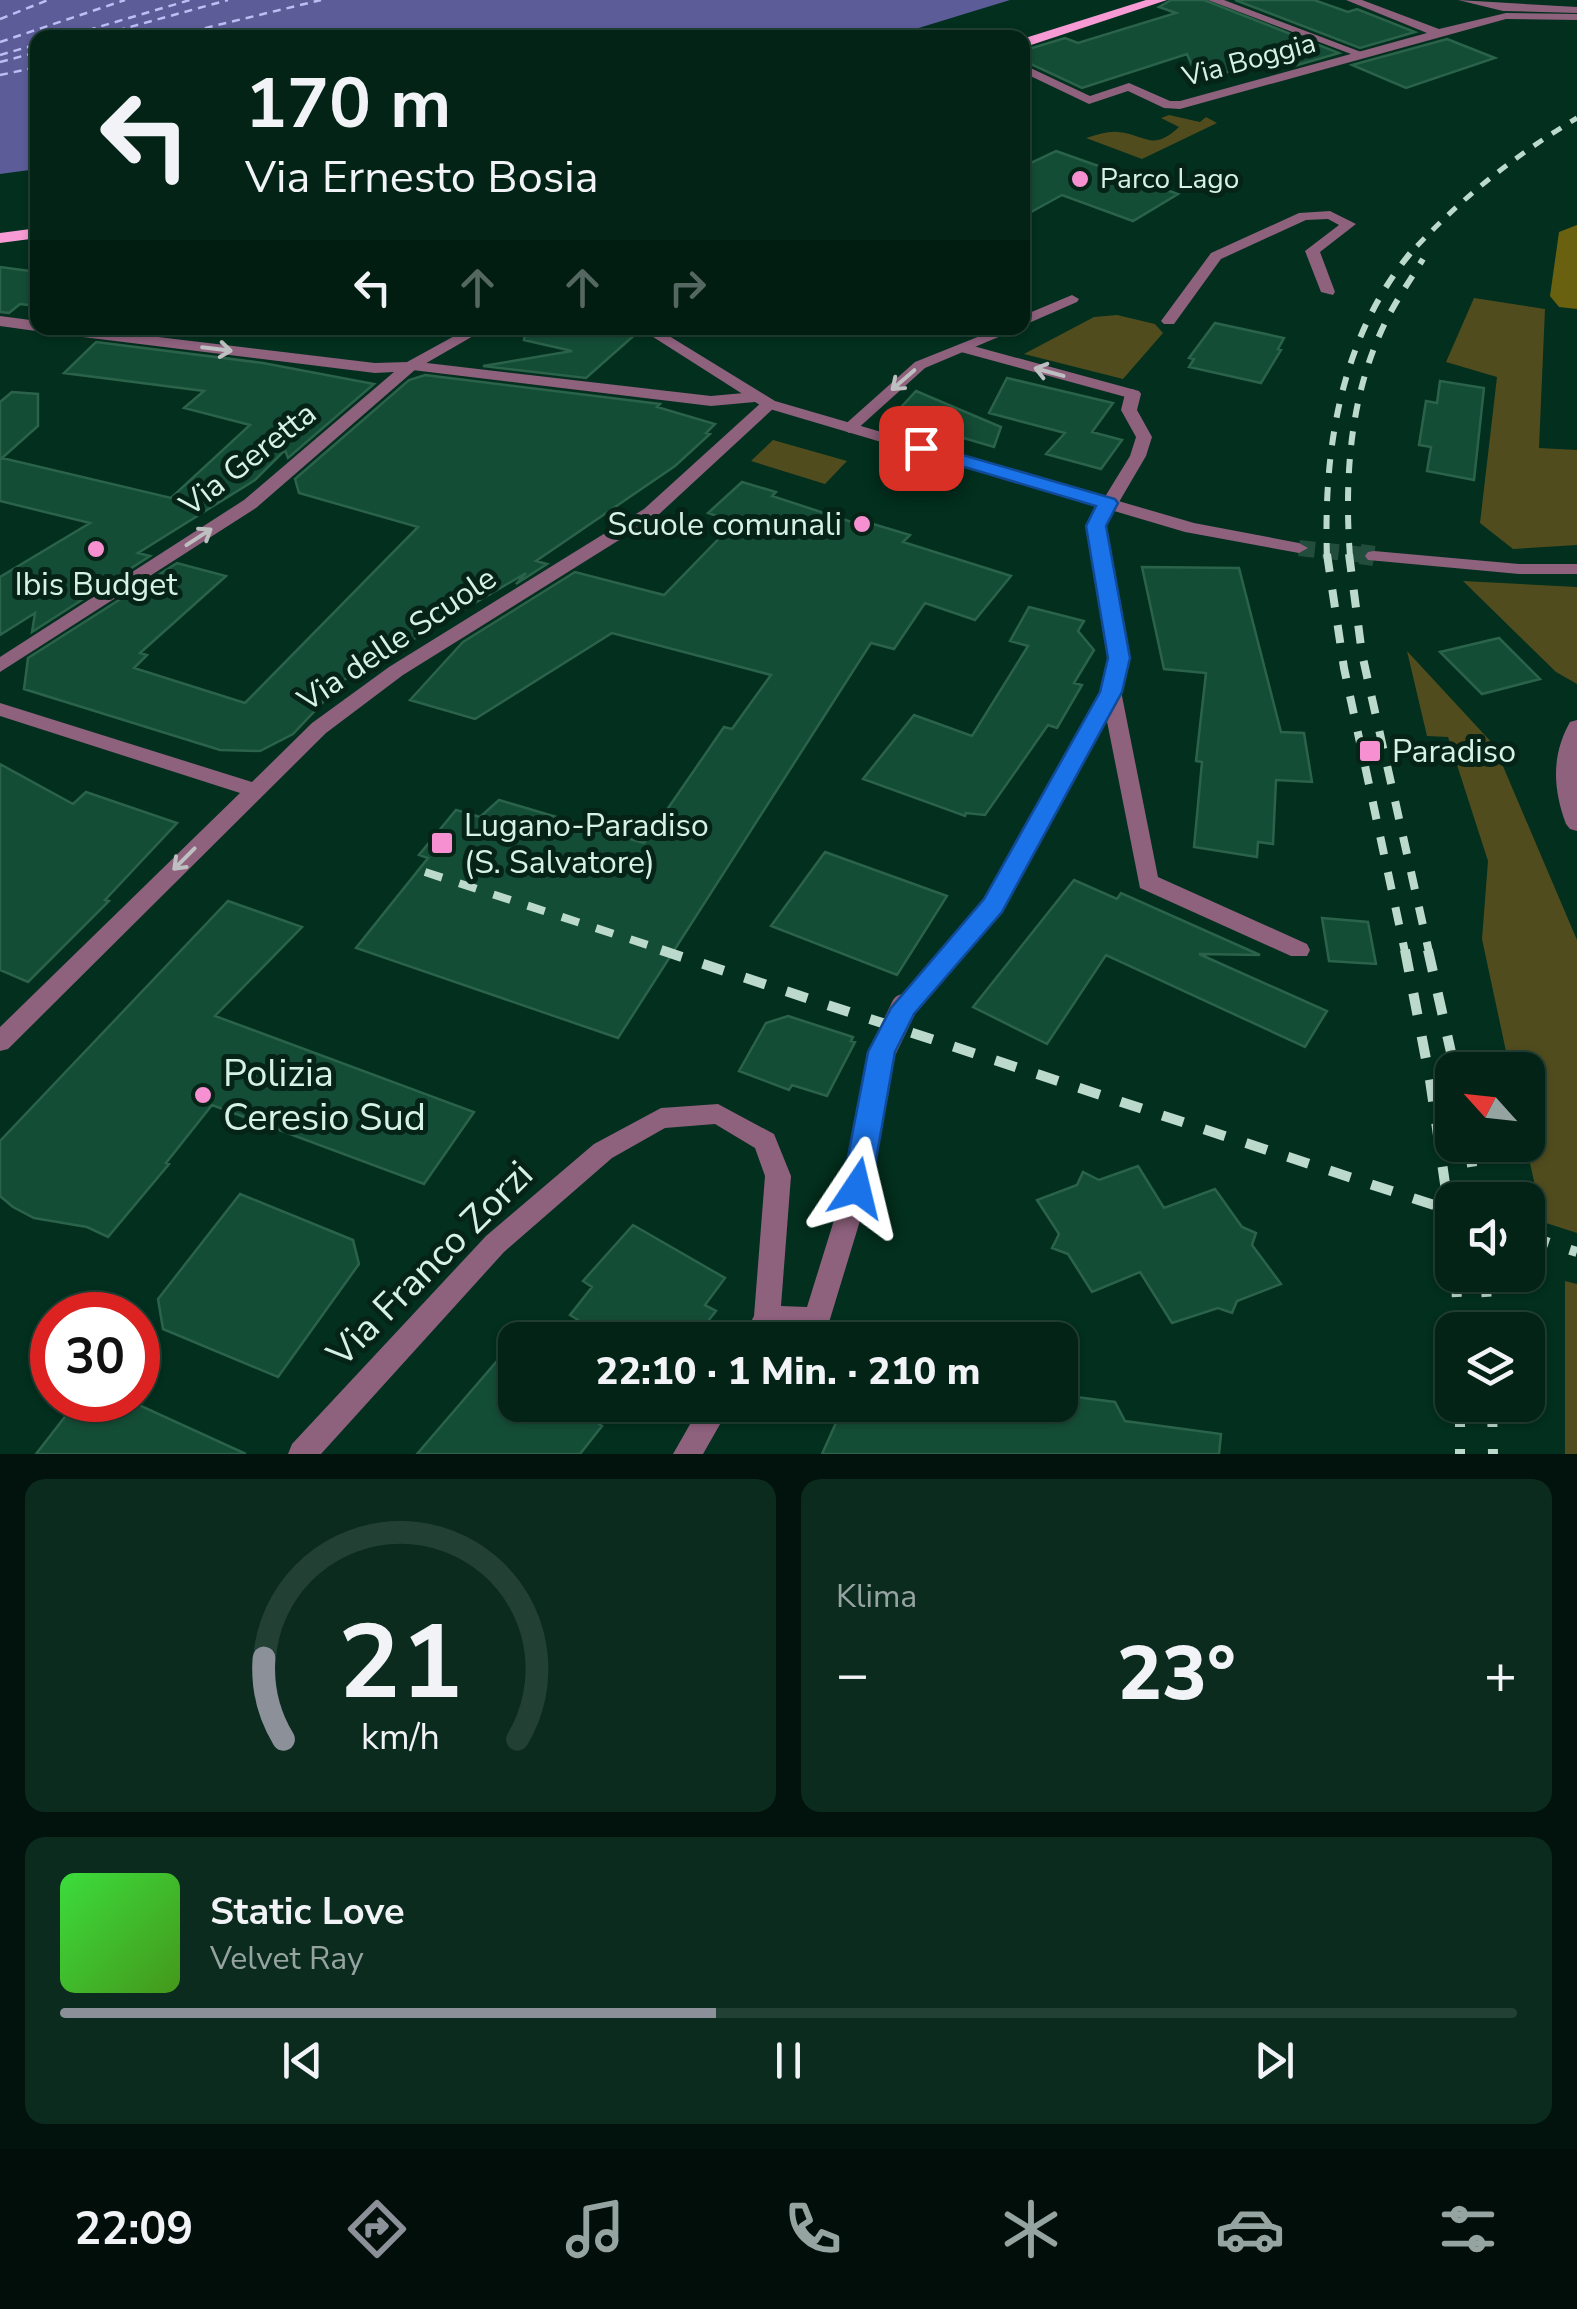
<!DOCTYPE html>
<html lang="de">
<meta charset="utf-8">
<style>
body{margin:0;font-family:"Nunito Sans",sans-serif;background:#0c2b1f;color:#f1f3f6;height:100vh;display:flex;flex-direction:column;font-size:38px;white-space:nowrap}
*{box-sizing:border-box;margin:0}
p{font-size:32px;color:#96a4a1}
.icon{flex:none;width:55px;height:55px;fill:none;stroke:currentColor;stroke-width:2;stroke-linecap:round;stroke-linejoin:round}
.map{position:relative;height:1454px;overflow:hidden}
.side{display:flex;flex-direction:column;gap:25px;padding:25px;background:#01130c;flex:1}
.side>*{flex:none}
.hud{position:absolute;left:30px;top:30px;width:1000px;height:305px;border-radius:20px;box-shadow:0 2px 8px #0004,0 0 0 2px #234035;background:#022316;color:#f1f3f6;overflow:hidden}
.needle{width:65px;rotate:297deg}
.buttons{position:absolute;left:1435px;top:1052px;display:grid;gap:20px}
.buttons a{display:grid;place-items:center;width:110px;height:110px;border-radius:20px;background:#022316;box-shadow:0 2px 8px #0004,0 0 0 2px #234035;font-size:50px}
.speed{position:absolute;left:30px;top:1292px;display:flex;gap:20px;font-size:50px;font-weight:700;text-align:center}
.speed>*{display:grid;place-content:center;width:130px;height:130px;border-radius:50%;background:#022316;box-shadow:0 2px 8px #0004,0 0 0 2px #234035;line-height:1}
.speed .limit{border:15px solid #d22;background:#fff;color:#111}
.pin{position:absolute;display:grid;place-items:center;width:85px;height:85px;color:#fff;margin:-42px;border-radius:20px;box-shadow:0 5px 15px #0006}
.me{position:absolute;width:110px;margin:-55px;rotate:10deg;stroke-linejoin:round;filter:drop-shadow(0 0 8px #0008)}
.turn{display:flex;align-items:center;gap:35px;height:210px;padding:0 50px;font-size:45px}
.turn .icon{width:130px;height:130px;stroke-width:2.5}
.turn b{display:block;font-size:70px;line-height:85px}
.lanes{display:flex;align-items:center;height:95px;padding:0 50px;background:#0003;justify-content:center;gap:50px;direction:ltr}
.lanes .off{opacity:.35}
.big{font-size:75px;font-weight:800;line-height:1.1}
.side .widget{flex:1;display:flex;flex-direction:column;justify-content:center;gap:15px;min-width:0;padding:0 35px;border-radius:20px;background:#0c2b1f}
.side .dial{align-items:center;gap:0}
.dial svg{height:260px;overflow:visible;fill:none;stroke:#234035;stroke-width:7;stroke-linecap:round;text-anchor:middle}
.dial text{fill:#f1f3f6;stroke:none}
.song{display:flex;align-items:center;gap:30px}
.cover{width:120px;height:120px;border-radius:15px;background:linear-gradient(135deg,hsl(120 70% 55%),hsl(100 70% 35%))}
.played{height:10px;border-radius:5px;background:linear-gradient(90deg,#8c9099 45%,#234035 45%)}
.keys{display:flex;justify-content:space-around;direction:ltr}
.heat{display:flex;justify-content:space-between;align-items:center;font-size:55px;direction:ltr}
.side .tiles{flex:1;display:grid;gap:25px;grid-template-columns:1fr 1fr}
.widget:last-child{grid-column:span 2}
.trip{position:absolute;left:498px;top:1322px;width:580px;height:100px;border-radius:20px;background:#022316;box-shadow:0 2px 8px #0004,0 0 0 2px #234035;font-weight:800;line-height:100px;text-align:center}
.tabs{display:flex;height:160px;justify-content:space-around;align-items:center;background:#010e09;color:#96a4a1}
.tabs .icon{width:70px;height:70px}
.tabs .active{color:#8c9099}
.tabs b{font-size:45px;color:#f1f3f6}
.map>svg:first-child{display:block}
.green{fill:#514c1e}
.forest{fill:#6a6110}
.water{fill:#5c5c99}
.lines{fill:none;stroke-linecap:round;stroke-linejoin:round}
.ferry{stroke:#bcbff4;stroke-width:2.5;stroke-dasharray:8 6;stroke-linecap:butt}
.building{fill:#144d36;stroke:#2b624a;stroke-width:2.5}
.tertiary-tunnel-far1{stroke:#224c3c;stroke-width:16;stroke-dasharray:16 8;stroke-linecap:butt}
.tertiary-tunnel{stroke:#224c3c;stroke-width:20;stroke-dasharray:20 10;stroke-linecap:butt}
.service{fill:#8e617d;fill-rule:evenodd}
.pedestrian{fill:#8e617d;fill-rule:evenodd}
.minor{fill:#8e617d;fill-rule:evenodd}
.tertiary{fill:#8e617d;fill-rule:evenodd}
.primary{fill:#f89ad4;fill-rule:evenodd}
.rail-far3{stroke:#bcdacb;stroke-width:5;stroke-dasharray:11 11;stroke-linecap:butt}
.rail-far2{stroke:#bcdacb;stroke-width:6;stroke-dasharray:14 14;stroke-linecap:butt}
.rail-far1{stroke:#bcdacb;stroke-width:8;stroke-dasharray:18 18;stroke-linecap:butt}
.rail{stroke:#bcdacb;stroke-width:10;stroke-dasharray:22 22;stroke-linecap:butt}
.minor-bridge{stroke:#8e617d;stroke-width:26}
.oneway{stroke:#bdbfc0}
.route{fill:#1a73e8;stroke:#114b97;stroke-width:2.5}
.poi-dot{fill:#f690d0;stroke:#062317;stroke-width:4}
.labels{text-anchor:middle;dominant-baseline:central;stroke-width:10;stroke-linejoin:round;paint-order:stroke}
.far-street-label{font-size:28px;fill:#d6f2e4;stroke:#062317}
.far-poi-label{font-size:28px;fill:#d6f2e4;stroke:#062317;text-anchor:start}
.street-label{font-size:32px;fill:#d6f2e4;stroke:#062317}
.poi-label{font-size:32px;fill:#d6f2e4;stroke:#062317;text-anchor:start}
.near-poi-label{font-size:38px;fill:#d6f2e4;stroke:#062317;text-anchor:start}
.near-street-label{font-size:38px;fill:#d6f2e4;stroke:#062317}
</style>
<div class="map">
<svg width="1577" height="1454" viewBox="0 0 1577 1454">
<rect width="100%" height="100%" fill="#022f1e"/>
<path class="green" d="M1169,115L1200,122L1206,117L1217,123L1142,159L1086,138C1097,135 1108,131 1118,132C1147,135 1152,152 1179,127L1161,118Z
M1474,298L1545,309L1539,448L1577,450V545L1513,549L1480,523L1497,377L1446,362Z
M1117,315L1155,324L1163,333L1123,379L1024,354L1094,317Z
M773,440L847,461L825,484L751,461Z
M1463,581L1577,587V684L1556,672Z
M1407,651L1494,745L1577,940V1233L1543,1222L1526,1145L1528,1070H1510L1482,939L1488,861L1448,737L1427,736Z
M1565,1281L1577,1284V1454H1565Z"/>
<path class="forest" d="M1577,225V309L1559,307L1550,296L1559,232Z"/>
<path class="water" d="M0,0H1010L886,38H38L37,169L0,174Z"/>
<g class="lines">
<path class="ferry" d="M0,19L48,0
M61,38L190,0
M90,38L228,0
M164,38L321,0
M0,42L125,0
M0,55L38,44
M0,62L38,52
M0,75L38,67"/>
</g>
<path class="building" d="M1171,0H1204L1339,53L1291,67L1268,58L1199,82L1187,54L1082,88L1022,60V51L1065,38L1078,43L1176,13L1159,7Z
M1235,0H1314L1348,12L1357,9L1415,32L1360,48Z
M1447,39L1495,58L1406,88L1352,65Z
M1056,151L1178,194L1133,221L1062,195L1022,217V167Z
M0,267L38,272V306L20,304L9,313L0,312Z
M1215,323L1284,338L1278,349L1281,350L1261,383L1189,367L1194,359L1189,358Z
M526,328H636L638,332L586,378L483,366L572,351L524,340Z
M96,342L263,363L374,384L288,458L285,450L255,480L138,553L150,556L32,632L35,613L0,635V577L90,523L0,501V402L12,392L38,394V426L2,458L171,498L250,425L184,408L204,391L64,373Z
M425,375L660,404L657,407L715,424L706,433L710,434L675,466L536,561L547,564L516,584L526,573L344,680L293,734L260,751L220,750L24,689L28,658L177,563L226,576L140,653L147,655L134,668L245,703L418,527L299,493L295,479L409,380Z
M1007,378L1113,403L1092,432L1122,440L1101,469L1046,454L1065,433L989,413Z
M1440,381L1484,388L1474,480L1427,471L1431,447L1419,445L1426,401L1437,403Z
M916,391L1001,427L994,447L892,417Z
M742,482L776,492L772,496L870,528L873,524L910,535L903,542L1011,576L975,620L925,603L894,649L871,643L618,1038L356,948L428,858L419,855L456,810L480,817L499,800L644,843L724,727L732,729L771,675L612,633L475,719L410,700L463,642L575,572L664,595L735,522L708,513Z
M1142,567L1239,568L1281,732L1304,733L1312,782L1276,780L1273,844L1258,842L1257,857L1194,847L1202,762L1196,761L1206,673L1164,669Z
M1029,607L1084,621L1078,631L1094,650L1074,683L1082,685L1057,728L1048,725L985,815L966,813L965,816L863,779L914,715L972,736L1028,646L1010,641Z
M1499,638L1540,679L1482,694L1440,652Z
M0,764L73,804L86,792L177,823L105,900L109,901L28,982L0,970Z
M825,852L947,896L897,975L771,926Z
M1074,880L1117,899L1121,893L1260,955L1199,954L1327,1011L1305,1047L1106,955L1047,1044L973,1007Z
M228,901L302,927L215,1016L474,1112L424,1184L212,1105L166,1163L169,1164L108,1237L87,1227L34,1218L13,1207L0,1196V1141Z
M1322,918L1368,922L1376,964L1329,961Z
M788,1016L853,1037L851,1041L855,1042L827,1096L792,1085L789,1090L739,1071L766,1023Z
M1138,1166L1164,1208L1215,1189L1242,1227L1256,1233L1252,1245L1281,1284L1237,1301L1232,1313L1218,1308L1172,1323L1140,1272L1092,1292L1068,1254L1052,1248L1059,1234L1037,1200L1077,1185L1083,1172L1099,1180Z
M240,1194L353,1240L359,1264L278,1377L163,1329L158,1299Z
M633,1225L725,1278L705,1305L716,1311L693,1340H610L570,1315L592,1287L583,1281Z
M515,1340V1405H570L602,1426L580,1454H417Z
M1060,1395L1115,1402L1125,1421L1221,1434L1219,1454H822L844,1405H1060Z
M78,1400H128L246,1454H36Z"/>
<g class="lines">
<path class="tertiary-tunnel-far1" d="M1299,548L1374,556"/>
<path class="tertiary-tunnel" d="M1360,554L1374,556"/>
<path class="service" d="M1208,0H1224L1369,55L1359,57Z
M1458,0L1577,7V13L1503,11Z
M1330,211L1356,224L1320,252L1335,292L1333,295L1321,292L1305,251L1339,225L1328,219L1306,220L1221,259L1174,324H1164L1161,321L1211,253L1299,213Z
M966,344L1139,391L1141,394L1133,399L961,352L958,349Z
M1111,685L1121,691L1158,877L1307,944L1310,950L1307,956H1291L1140,888L1101,691Z"/>
<path class="pedestrian" d="M410,361L711,396L755,392L763,397L755,402L711,406L404,369L402,366Z"/>
<path class="minor" d="M1346,0H1362L1439,29L1506,13L1577,14V20L1506,19L1180,109L1164,108L1128,91L1089,104L1022,72V64L1090,96L1129,83L1170,101H1180L1427,33Z
M1072,295L1079,299L1077,302L1022,326V316Z
M0,316L38,321V328H83L375,363L407,362L469,328H487L416,369L256,508L0,672V657L244,500L394,372L375,373L50,333L0,326Z
M1000,328H1020L925,368L855,431L849,433L841,428L915,362Z
M1133,389L1141,394L1137,410L1152,437L1146,456L1105,526L1129,658L1121,691L1001,911L912,1013L904,1016L896,1013L892,1007L896,1001L985,899L1101,691L1109,658L1087,526L1130,456L1136,437L1121,410L1125,394Z
M769,399L777,404L775,407L656,517L403,675L326,733L8,1049L0,1051V1027L240,793L0,716V703L252,782L312,723L389,667L644,509L763,401Z
M882,1044L890,1046L894,1053L870,1188L827,1329L817,1332L775,1330L769,1340H741L754,1316L765,1176L755,1148L715,1124L665,1128L612,1158L504,1252L321,1454H288L292,1444L486,1236L594,1144L661,1108L718,1104L774,1134L791,1176L781,1306L807,1307L844,1188L870,1053L874,1046Z
M701,1405H731L703,1454H673Z"/>
<path class="tertiary" d="M639,328H656L775,401L1194,523L1299,543L1308,548L1299,553L1185,532L763,407Z
M1374,551L1519,564H1577V574H1519L1368,560L1365,556L1368,552Z
M1577,720V831L1570,829L1566,824C1553,789 1551,756 1570,722Z"/>
<path class="primary" d="M1146,0H1167L1022,48V39Z
M38,228V238L0,243V233Z"/>
<path class="rail-far3" d="M1417,246C1466,194 1516,155 1577,118"/>
<path class="rail-far2" d="M1327,557C1323,446 1342,329 1419,243
M1350,557C1344,477 1350,392 1387,319C1397,299 1411,279 1423,259"/>
<path class="rail-far1" d="M1327,554L1344,668L1405,952
M1349,554L1362,654L1429,952
M425,872L669,952"/>
<path class="rail" d="M661,950L1452,1211
M1405,950L1430,1080L1452,1232
M1428,950L1455,1070
M1469,1145L1477,1200
M1528,1236L1577,1252
M1456,1275L1458,1330
M1485,1275L1489,1330
M1460,1405V1454
M1492,1405L1493,1454"/>
<path class="minor-bridge" d="M882,1053L904,1007"/>
</g>
<defs><path id="oneway-shaft" d="M-6 0H5M1.5-3L5.5 0L1.5 3" fill="none" stroke-width="1.6" stroke-linecap="round" stroke-linejoin="round" transform="scale(2.5)"/></defs>
<g class="oneway">
<use href="#oneway-shaft" transform="translate(217 349) rotate(7)"/>
<use href="#oneway-shaft" transform="translate(1049 372) rotate(-165)"/>
<use href="#oneway-shaft" transform="translate(903 380) rotate(139)"/>
<use href="#oneway-shaft" transform="translate(199 537) rotate(-33)"/>
<use href="#oneway-shaft" transform="translate(184 859) rotate(135)"/>
</g>
<path class="route" d="M921,443L1115,499L1118,503L1106,526L1130,658L1122,692L1002,912L914,1014L895,1052L871,1188L867,1197L857,1200L846,1197L842,1188L868,1052L891,1008L984,899L1100,692L1108,658L1086,526L1096,506L914,452L911,448Z"/>
<g class="poi-dot">
<circle cx="1080" cy="179" r="10"/>
<circle cx="862" cy="524" r="10"/>
<circle cx="96" cy="549" r="10"/>
<rect x="1358" y="739" width="24" height="24" rx="5"/>
<rect x="430" y="831" width="24" height="24" rx="5"/>
<circle cx="203" cy="1095" r="10"/>
</g>
<g class="labels">
<g class="far-street-label">
<text transform="translate(1249 60) rotate(-15)">Via Boggia</text>
</g>
<g class="far-poi-label">
<text x="1100" y="179">Parco Lago</text>
</g>
<g class="street-label">
<text transform="translate(248 459) rotate(-38)">Via Geretta</text>
<text transform="translate(397 639) rotate(-34)">Via delle Scuole</text>
</g>
<g class="poi-label">
<text x="842" y="524" text-anchor="end">Scuole comunali</text>
<text x="96" y="584" text-anchor="middle">Ibis Budget</text>
<text x="1392" y="751">Paradiso</text>
<text x="464" y="825">Lugano-Paradiso<tspan x="464" dy="37">(S. Salvatore)</tspan></text>
</g>
<g class="near-poi-label">
<text x="223" y="1073">Polizia<tspan x="223" dy="44">Ceresio Sud</tspan></text>
</g>
<g class="near-street-label">
<text transform="translate(430 1264) rotate(-45)">Via Franco Zorzi</text>
</g>
</g>
</svg>
<div class="buttons">
<a><svg class="needle" viewBox="-14 -14 28 28"><path d="M0-13l5 13h-10z" fill="#e53935"/><path d="M0 13l5-13h-10z" fill="#96a4a1"/></svg></a>
<a><svg class="icon" aria-label="sound" viewBox="0 0 24 24"><path d="M4 9h4l5-4v14l-5-4H4zM17 9q2 3 0 6"/></svg></a>
<a><svg class="icon" aria-label="layers" viewBox="0 0 24 24"><path d="M12 4l9 5-9 5-9-5zM3 14l9 5 9-5"/></svg></a>
</div>
<div class="speed"><div class="limit">30</div></div>
<div class="pin" style="left:921px;top:448px;background:#d93025"><svg class="icon" aria-label="arrive" viewBox="0 0 24 24"><path d="M6 21V4h12l-3 4 3 4H6"/></svg></div>
<svg class="me" style="left:857px;top:1188px" viewBox="-20 -20 40 40"><path d="M0-17L14 15 0 8-14 15z" fill="#1a73e8" stroke="#fff" stroke-width="4"/></svg>
<div class="trip">22:10 · 1 Min. · 210 m</div>
<div class="hud">
<div class="turn"><svg class="icon" aria-label="left" viewBox="0 0 24 24"><path d="M17 20v-9H6M10 6l-5 5 5 5"/></svg><div><b>170 m</b>Via Ernesto Bosia</div></div>
<div class="lanes"><svg class="icon" aria-label="left" viewBox="0 0 24 24"><path d="M17 20v-9H6M10 6l-5 5 5 5"/></svg><svg class="icon off" aria-label="ahead" viewBox="0 0 24 24"><path d="M12 20V5M6 11l6-6 6 6"/></svg><svg class="icon off" aria-label="ahead" viewBox="0 0 24 24"><path d="M12 20V5M6 11l6-6 6 6"/></svg><svg class="icon off" aria-label="right" viewBox="0 0 24 24"><path d="M7 20v-9h11M14 6l5 5-5 5"/></svg></div>
</div>
</div>
<section class="side">
<div class="tiles">
<div class="widget dial"><svg viewBox="0 0 100 80">
<path d="M14 69A42 42 0 1 1 86 69"/>
<path d="M14 69A42 42 0 0 1 8 44" stroke="#8c9099"/>
<text x="50" y="56" font-size="32" font-weight="700">21</text>
<text x="50" y="72" font-size="11">km/h</text>
</svg></div>
<div class="widget"><p>Klima</p>
<div class="heat"><a>−</a><b class="big">23°</b><a>+</a></div>
</div>
<div class="widget">
<div class="song"><i class="cover"></i><div><b>Static Love</b><p>Velvet Ray</p></div></div>
<div class="played"></div>
<div class="keys"><svg class="icon" aria-label="previous" viewBox="0 0 24 24"><path d="M18 5L8 12l10 7zM5 5v14"/></svg><svg class="icon" aria-label="pause" viewBox="0 0 24 24"><path d="M8 5v14M16 5v14"/></svg><svg class="icon" aria-label="next" viewBox="0 0 24 24"><path d="M6 5l10 7-10 7zM19 5v14"/></svg></div>
</div>
</div>
</section>
<nav class="tabs">
<b>22:09</b>
<svg class="icon active" aria-label="directions" viewBox="0 0 24 24"><path d="M12 3l9 9-9 9-9-9zM9 14v-3h6M13 9l2 2-2 2"/></svg>
<svg class="icon" aria-label="music" viewBox="0 0 24 24"><path d="M9 18V5l10-2v13"/><circle cx="6" cy="18" r="3"/><circle cx="16" cy="16" r="3"/></svg>
<svg class="icon" aria-label="phone" viewBox="0 0 24 24"><path d="M5 4h4l2 5-3 2q2 4 5 5l2-3 5 2v4C11 20 4 13 5 4z"/></svg>
<svg class="icon" aria-label="climate" viewBox="0 0 24 24"><path d="M12 3v18M4 7l16 10M4 17L20 7"/></svg>
<svg class="icon" aria-label="car" viewBox="0 0 24 24"><path d="M5 17H2v-5l4-1 3-4h7l3 4 3 1v5h-3M9 17h6M6 11h13"/><circle cx="7" cy="17" r="2"/><circle cx="17" cy="17" r="2"/></svg>
<svg class="icon" aria-label="filters" viewBox="0 0 24 24"><path d="M4 7h16M4 17h16"/><circle cx="9" cy="7" r="2"/><circle cx="15" cy="17" r="2"/></svg>
</nav>
